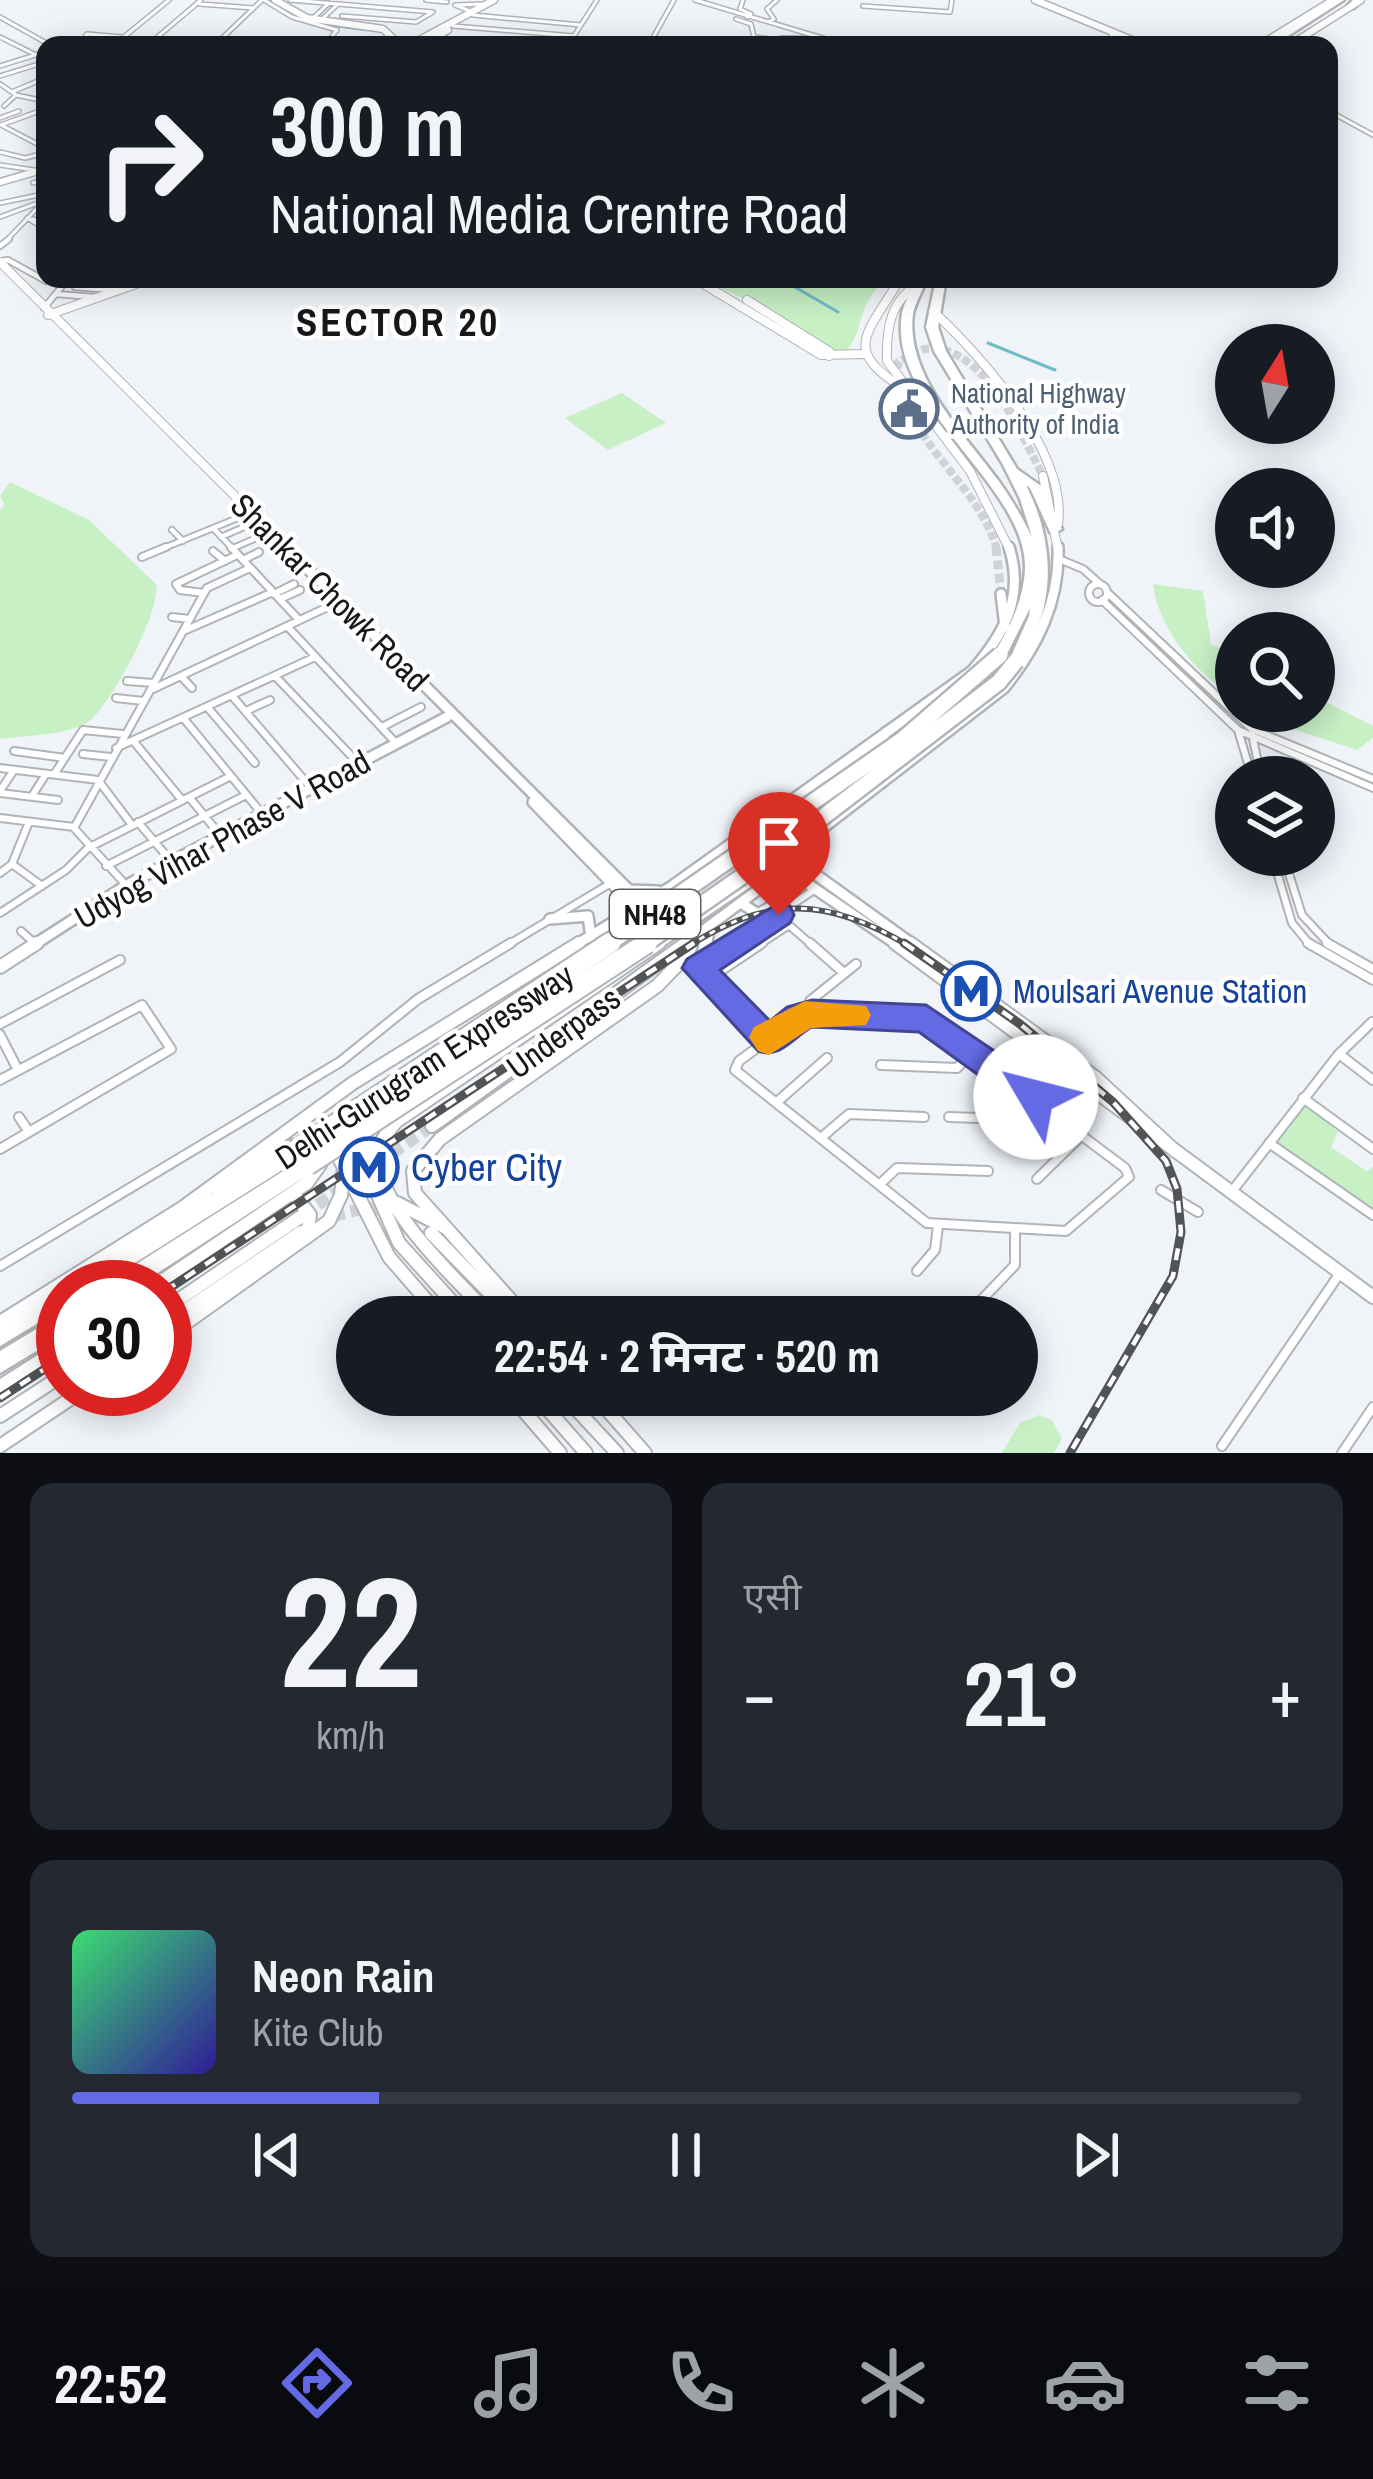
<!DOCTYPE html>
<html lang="hi">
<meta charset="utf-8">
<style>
body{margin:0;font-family:"Archivo Narrow","Noto Sans Devanagari",sans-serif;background:#242831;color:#f1f3f6;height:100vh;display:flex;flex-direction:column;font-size:45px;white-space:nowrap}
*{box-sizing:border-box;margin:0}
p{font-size:39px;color:#9ea1a6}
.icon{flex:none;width:66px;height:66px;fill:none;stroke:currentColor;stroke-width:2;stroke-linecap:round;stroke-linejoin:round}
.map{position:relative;height:1453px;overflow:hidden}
.details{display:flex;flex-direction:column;gap:30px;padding:30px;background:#0d0f14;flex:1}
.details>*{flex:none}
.guide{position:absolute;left:36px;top:36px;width:1302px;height:252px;border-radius:24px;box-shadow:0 6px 30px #0003;background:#171b24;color:#f1f3f6;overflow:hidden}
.needle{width:78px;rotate:11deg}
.buttons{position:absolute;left:1215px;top:324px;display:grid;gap:24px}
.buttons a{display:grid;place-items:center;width:120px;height:120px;border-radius:50%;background:#171b24;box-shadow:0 6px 30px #0003;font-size:60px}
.speed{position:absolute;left:36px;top:1260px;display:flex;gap:24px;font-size:60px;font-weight:700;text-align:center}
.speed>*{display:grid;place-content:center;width:156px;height:156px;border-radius:50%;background:#171b24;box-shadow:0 6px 30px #0003;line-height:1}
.speed .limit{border:18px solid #d22;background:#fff;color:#111}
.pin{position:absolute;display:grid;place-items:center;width:102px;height:102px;color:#fff;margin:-123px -51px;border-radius:50% 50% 50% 0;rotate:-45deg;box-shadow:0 0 12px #0007}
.pin .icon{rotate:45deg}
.me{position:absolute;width:132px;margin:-66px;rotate:307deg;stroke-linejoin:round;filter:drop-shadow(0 0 9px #0008)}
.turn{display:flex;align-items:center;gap:42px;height:252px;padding:0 36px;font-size:54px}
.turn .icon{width:156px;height:156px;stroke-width:2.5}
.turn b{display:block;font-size:84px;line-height:102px}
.big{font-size:90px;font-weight:700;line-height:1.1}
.details .card{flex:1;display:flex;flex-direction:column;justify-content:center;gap:18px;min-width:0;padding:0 42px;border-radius:24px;background:#242831}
.details .dial{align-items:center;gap:0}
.dial b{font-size:156px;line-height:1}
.song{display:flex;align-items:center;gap:36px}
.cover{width:144px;height:144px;border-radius:18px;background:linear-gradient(135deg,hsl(140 70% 55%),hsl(250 70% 35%))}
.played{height:12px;border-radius:6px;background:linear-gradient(90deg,#646ae3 25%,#363941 25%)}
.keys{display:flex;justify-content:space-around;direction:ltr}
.heat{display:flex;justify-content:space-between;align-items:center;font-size:66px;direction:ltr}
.details .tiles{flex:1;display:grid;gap:30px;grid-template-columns:1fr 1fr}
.card:last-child{grid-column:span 2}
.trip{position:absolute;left:336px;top:1296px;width:702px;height:120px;border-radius:60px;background:#171b24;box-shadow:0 6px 30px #0003;font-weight:700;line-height:120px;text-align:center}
.menu{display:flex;height:192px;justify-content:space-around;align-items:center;background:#090b0e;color:#9ea1a6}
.menu .icon{width:84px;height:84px}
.menu .active{color:#646ae3}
.menu b{font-size:54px;color:#f1f3f6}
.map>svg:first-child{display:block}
.green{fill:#c7f0c5}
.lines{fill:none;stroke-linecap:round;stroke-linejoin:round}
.stream{stroke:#6ebcc6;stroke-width:3}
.secondary-tunnel-far2{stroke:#cfd3d7;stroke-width:8;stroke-dasharray:8 3;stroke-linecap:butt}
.secondary-tunnel-far1{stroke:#cfd3d7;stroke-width:9;stroke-dasharray:9 4.5;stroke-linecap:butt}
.secondary-tunnel{stroke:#cfd3d7;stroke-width:12;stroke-dasharray:12 6;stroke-linecap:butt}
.street-far3-casing{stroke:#b0b4b9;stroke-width:6}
.street-far2-casing{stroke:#b0b4b9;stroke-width:8}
.street-far1-casing{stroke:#b0b4b9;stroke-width:10}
.street-casing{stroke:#b0b4b9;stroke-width:12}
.secondary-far3-casing{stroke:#b0b4b9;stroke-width:9}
.secondary-far2-casing{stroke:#b0b4b9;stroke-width:10}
.secondary-far1-casing{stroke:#b0b4b9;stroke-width:14}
.secondary-casing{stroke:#b0b4b9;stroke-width:16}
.highway-casing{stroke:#b0b4b9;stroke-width:5}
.street-far3{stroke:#fff;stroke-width:3}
.street-far2{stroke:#fff;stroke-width:4.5}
.street-far1{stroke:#fff;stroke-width:6}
.street{stroke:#fff;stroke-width:8}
.secondary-far3{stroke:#fff;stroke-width:6}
.secondary-far2{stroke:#fff;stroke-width:8}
.secondary-far1{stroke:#fff;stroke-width:9}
.secondary{stroke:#fff;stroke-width:12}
.highway{fill:#fff;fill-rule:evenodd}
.rail-far1-casing{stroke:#515355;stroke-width:6}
.rail-casing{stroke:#515355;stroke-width:9}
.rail-far1{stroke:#fff;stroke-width:3;stroke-dasharray:6;stroke-linecap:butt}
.rail{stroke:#fff;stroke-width:4.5;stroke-dasharray:12;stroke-linecap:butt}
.highway-bridge-far1-casing{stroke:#b0b4b9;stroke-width:20;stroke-linecap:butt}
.highway-bridge-casing{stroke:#b0b4b9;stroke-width:24;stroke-linecap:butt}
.highway-bridge-far1{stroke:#fff;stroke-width:15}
.highway-bridge{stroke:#fff;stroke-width:20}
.route{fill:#646ae3;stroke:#414594;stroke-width:3}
.slow{fill:#f59e0b}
.labels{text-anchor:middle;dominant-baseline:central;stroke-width:9;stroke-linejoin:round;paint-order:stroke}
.far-service-label{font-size:27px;fill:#4e5e75;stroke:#fff;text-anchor:start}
.shield{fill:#fff;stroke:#5c5d5e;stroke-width:3}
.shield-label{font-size:30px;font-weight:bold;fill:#161719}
.street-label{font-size:33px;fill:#161719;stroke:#fff}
.transit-label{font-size:33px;fill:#164399;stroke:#fff;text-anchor:start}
.far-district-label{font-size:39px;font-weight:bold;letter-spacing:3px;fill:#161719;stroke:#fff}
.near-transit-label{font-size:39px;fill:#164399;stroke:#fff;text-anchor:start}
</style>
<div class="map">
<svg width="1373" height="1453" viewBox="0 0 1373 1453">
<rect width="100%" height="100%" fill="#f0f4f9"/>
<path class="green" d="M701,279H886C854,308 867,326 845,353L832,356L749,301Z
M622,393L666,423L608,450L565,418Z
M10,482L89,520L156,584C162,610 108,712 85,724C61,736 26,735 0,739V510L4,504L0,496Z
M1153,584L1203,591L1211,644L1236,655V698C1197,675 1158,629 1153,584Z
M1314,696L1373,726V738L1357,750L1281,725L1258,711H1314Z
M1305,1105L1338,1132L1331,1147L1366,1171L1373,1167V1214L1274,1142Z
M1039,1415L1052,1420L1062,1439L1054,1453H1002L1020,1423Z"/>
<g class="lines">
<path class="stream" d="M268,0L302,19
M323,24L361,29
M781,279L838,312
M988,343L1055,370"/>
<path class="secondary-tunnel-far2" d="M997,550C978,480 899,440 898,362C906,358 916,351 924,349C981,339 1022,436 1043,476"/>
<path class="secondary-tunnel-far1" d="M996,547L1001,594"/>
<path class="secondary-tunnel" d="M303,1215L432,1126
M333,1216L365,1208L387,1210"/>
<g class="street-far3-casing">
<path id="street-far3" d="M264,0L292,17L337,30L325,45
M290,0L433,12L416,22L342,16
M426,0L447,2
M695,0L846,45
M743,0L740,9L751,14L747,17
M200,4L253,8
M863,6L950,12L952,0
M472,12L455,5L485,4
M473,15L581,25
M0,17L50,45
M312,19L329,3
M736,19L751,24L754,37L779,40
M320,21L338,4
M770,21L774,19L767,9L777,0
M453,26L574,36L597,0
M0,37L36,55
M781,38H809L818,45
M79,45L87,34L122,37
M114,45L169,0
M148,45L201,0
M215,45L262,0
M649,45L674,0
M1078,45L1090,40L1112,44L1111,31
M0,66L45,52
M0,76L42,63
M0,84L16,95L45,101
M12,92L45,78
M4,106L16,95
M45,109L1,125L45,148
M1329,111L1373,135
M0,118L19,111
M0,152L25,158L45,153
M0,165L34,170
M33,183L45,179
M0,203L39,195
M0,217L35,204
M27,218L45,229
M32,219L45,221
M5,242L45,200"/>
</g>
<g class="street-far2-casing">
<path id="street-far2" d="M0,246L9,239
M1,261L8,260L46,281
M75,287L113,290
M56,294L94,297
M44,308L68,279
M213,528L234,550
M172,530L183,541
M221,537L244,527
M231,549L254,539
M159,550L250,513"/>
</g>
<g class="street-far1-casing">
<path id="street-far1" d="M231,547L299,620
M213,551L225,561
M142,557L166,547
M1059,559L1083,569L1100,584
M243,560L259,552
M1089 593a9 9 0 1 1 18 0a9 9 0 1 1-18 0Z
M204,593L180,590L176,584L237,555
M274,594L294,584
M1109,594L1252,729L1373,779
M280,599L300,590
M1102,600L1238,730L1373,788
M172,617L189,619
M287,626L395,742
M186,630L273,592
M181,676L192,688
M275,676L359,764
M127,681L153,683
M153,689L334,604
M233,697L312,789
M116,698L143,701
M209,709L255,763
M246,711L270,700
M185,720L263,815
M382,727L421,707
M1238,730L1252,777
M1252,734L1261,777
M135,743L182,800
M116,748L315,657
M14,751L65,758
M83,754L111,757
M0,768L98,780L132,825
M55,773L83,730L123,734
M0,791L14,770
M0,793L58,800
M32,796L46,774
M189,797L221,836
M0,818L74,827
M138,822L170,860
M1272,855L1292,923L1311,946
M1283,855L1302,915L1331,946
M12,864L42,886
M106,866L246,795
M0,873L12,864L29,822
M125,884L74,828L207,588L250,568
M0,913L66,870L88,848L231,776
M21,931L33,942
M506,946L611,883
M730,946L814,890
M757,946L789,925L813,946"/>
</g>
<g class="street-casing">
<path id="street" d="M735,943L698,968L769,1041
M810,943L844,973
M1308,943L1373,980
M1327,943L1373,969
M707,980L762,943
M812,1013L926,1019L1125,1168L1129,1177L1066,1231L927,1223L735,1070L739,1061L799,1017Z
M810,1014V1001L856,964
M0,1024L120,960
M0,1035L18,1070
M1339,1054L1373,1080
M881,1065L957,1068L974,1051
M0,1080L142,1005L171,1049L0,1149
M1303,1098L1373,1149
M777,1102L827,1058
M19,1117L29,1132
M949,1117L1012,1119L1036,1097
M822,1137L849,1114L924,1117
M1269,1143L1373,1215
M1037,1179L1083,1134
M880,1184L897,1168L988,1171
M1161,1190L1198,1212
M1233,1190L1339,1054L1372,1022
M0,1266L340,1062L418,999L511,943
M917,1271L935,1250L938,1226
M967,1315L1015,1265V1229
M1222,1446L1340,1273
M1342,1453L1373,1407"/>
</g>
<g class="secondary-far3-casing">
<path id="secondary-far3" d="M275,0L307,18L383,29L400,45
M1035,0L1144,45
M410,45L494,0
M424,45L448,30
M1260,45L1333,0
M1290,45L1361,0
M0,182L45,169"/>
</g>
<g class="secondary-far2-casing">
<path id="secondary-far2" d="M0,262L289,550
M695,279L821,355L864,354
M900,279C866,336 840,350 908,391
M919,283C890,301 886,329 887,361L970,471L1010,550
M747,300L830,352L829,356
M933,311C982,357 1068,453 1058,524
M48,315L150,279
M1043,476L1058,550"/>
</g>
<g class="secondary-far1-casing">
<path id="secondary-far1" d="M286,547L629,890L658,891
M1001,594L1005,627
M533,802L618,890L623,898L619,917
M845,802L830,794L826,785L881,743L886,732
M797,861L915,946
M786,869L899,946
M741,903L758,914L777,903L782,889L778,875
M550,919L588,916L591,938
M32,946L127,885L447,717
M574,946L672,886L972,671C1004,634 1025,597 1009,547
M655,946L779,862L1004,688C1037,647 1060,602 1058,547
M682,946L797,861L820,834
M690,946L694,938
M706,946L710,927"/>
</g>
<g class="secondary-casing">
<path id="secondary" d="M895,943L1373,1297
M910,943L1095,1077L1175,1151
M701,966L706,943
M0,967L37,943
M432,1126L686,943
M351,1134L399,1243L466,1317
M333,1146L389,1257L441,1317
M219,1190L280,1149L297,1145
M293,1193L310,1215L307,1237
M397,1203L446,1228
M431,1233L513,1317
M153,1287L307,1183L321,1163
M165,1309L302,1216
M492,1317C458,1281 375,1206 378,1154C379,1141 389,1130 397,1121L659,943
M526,1317L415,1193L413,1171L440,1139L657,986L686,956L692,943
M0,1322L182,1208L353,1083L579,943
M165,1324L301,1232
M165,1338L329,1221L341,1195L344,1168
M0,1386L63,1346
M510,1395L560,1453
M535,1395L586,1453
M563,1395L617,1453
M594,1395L645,1453
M0,1416L63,1375
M0,1446L85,1389"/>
</g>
<g class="highway-casing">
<path id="highway" d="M1334,0H1344L1274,45H1264Z
M1353,0H1362L1354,8H1348L1347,6Z
M917,279H927C923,290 915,303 913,314C905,375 965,435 998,480C1011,498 1022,517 1032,537L1020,499L1002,463L934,351L926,327L936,279H946L938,327L946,351L1017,469L1041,486L1062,529L1055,533L1050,532L1030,488L1026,485C1050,532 1056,585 1035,634C1030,646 1026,659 1016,666L1009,661L1029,616L1030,608L1005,658H995L993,655C1009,629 1024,600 1025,568C1026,484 886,406 902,313C904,302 912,290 917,279Z
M294,1143L301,1146L304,1152L301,1158L97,1287H69L72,1280Z
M307,1156L314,1159L317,1165L314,1171L136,1287H108L111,1280Z
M63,1287V1308L0,1346V1324Z
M63,1313V1335L0,1373V1351Z"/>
</g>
<use href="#street-far3" class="street-far3"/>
<use href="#street-far2" class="street-far2"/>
<use href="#street-far1" class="street-far1"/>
<use href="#street" class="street"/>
<use href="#secondary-far3" class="secondary-far3"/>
<use href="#secondary-far2" class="secondary-far2"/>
<use href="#secondary-far1" class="secondary-far1"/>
<use href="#secondary" class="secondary"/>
<use href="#highway" class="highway"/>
<g class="rail-far1-casing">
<path id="rail-far1" d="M689,946C769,894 829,898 909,946"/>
</g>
<g class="rail-casing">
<path id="rail" d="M904,943L1020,1024L1113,1102L1166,1161L1177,1189L1181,1232L1173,1276L1070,1453
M165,1291L694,943
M0,1398L63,1357"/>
</g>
<use href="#rail-far1" class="rail-far1"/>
<use href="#rail" class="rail"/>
<g class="highway-bridge-far1-casing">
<path id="highway-bridge-far1" d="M605,946L902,740L1000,655
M642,946L780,850L999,682L1016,661"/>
</g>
<g class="highway-bridge-casing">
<path id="highway-bridge" d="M294,1152L610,943
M307,1165L647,943"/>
</g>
<use href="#highway-bridge-far1" class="highway-bridge-far1"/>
<use href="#highway-bridge" class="highway-bridge"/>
</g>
<path class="route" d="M779,903L790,906L794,915L790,923L720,970L770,1021L787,1007L812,1000L926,1005L1048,1087L1052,1097L1048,1108L1036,1112L1024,1108L919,1032L812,1027C793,1037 781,1059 758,1051L682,968L687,959Z"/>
<path class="slow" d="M805,1001L866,1006L871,1015L866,1025L811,1028L769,1055L758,1051L749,1037L754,1027Z"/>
<defs>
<g id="civic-ring" transform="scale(3)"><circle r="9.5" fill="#fff" stroke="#5c6f8a" stroke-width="1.5"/><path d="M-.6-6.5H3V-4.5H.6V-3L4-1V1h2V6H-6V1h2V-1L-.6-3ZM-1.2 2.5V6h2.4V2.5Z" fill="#5c6f8a"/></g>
<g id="metro-ring" transform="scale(3)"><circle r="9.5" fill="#fff" stroke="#1a4fb4" stroke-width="1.5"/><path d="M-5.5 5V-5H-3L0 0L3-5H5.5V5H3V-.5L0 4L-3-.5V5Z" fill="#1a4fb4"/></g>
</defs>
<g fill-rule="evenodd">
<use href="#civic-ring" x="909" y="409"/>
<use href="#metro-ring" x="971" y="991"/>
<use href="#metro-ring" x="369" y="1167"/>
</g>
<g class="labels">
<g class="far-service-label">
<text x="951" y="393">National Highway<tspan x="951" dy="31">Authority of India</tspan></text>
</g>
<rect class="shield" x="610" y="890" width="90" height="48" rx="9"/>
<g class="shield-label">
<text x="655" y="914">NH48</text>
</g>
<g class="street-label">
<text transform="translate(330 592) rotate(45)">Shankar Chowk Road</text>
<text transform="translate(222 839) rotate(-29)">Udyog Vihar Phase V Road</text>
<text transform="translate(563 1032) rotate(-36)">Underpass</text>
<text transform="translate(424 1066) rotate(-33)">Delhi-Gurugram Expressway</text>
</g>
<g class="transit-label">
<text x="1013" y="991">Moulsari Avenue Station</text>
</g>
<g class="far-district-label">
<text x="398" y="322">SECTOR 20</text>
</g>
<g class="near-transit-label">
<text x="411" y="1167">Cyber City</text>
</g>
</g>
</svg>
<div class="buttons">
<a><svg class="needle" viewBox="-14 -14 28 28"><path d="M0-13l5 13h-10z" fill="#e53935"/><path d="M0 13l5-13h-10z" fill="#9ea1a6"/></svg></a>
<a><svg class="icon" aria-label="sound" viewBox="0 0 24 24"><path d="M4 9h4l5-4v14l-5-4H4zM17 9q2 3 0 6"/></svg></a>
<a><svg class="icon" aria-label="search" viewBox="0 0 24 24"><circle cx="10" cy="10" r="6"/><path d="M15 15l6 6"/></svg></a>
<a><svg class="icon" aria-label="layers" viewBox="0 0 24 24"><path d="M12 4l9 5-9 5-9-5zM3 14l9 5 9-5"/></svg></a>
</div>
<div class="speed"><div class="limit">30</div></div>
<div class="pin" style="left:779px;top:915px;background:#d93025"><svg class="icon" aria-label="arrive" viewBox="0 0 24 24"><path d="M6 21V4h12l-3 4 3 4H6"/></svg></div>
<svg class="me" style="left:1036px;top:1097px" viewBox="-20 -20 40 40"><circle r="19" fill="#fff"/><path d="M0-13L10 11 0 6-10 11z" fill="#646ae3"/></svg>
<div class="trip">22:54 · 2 मिनट · 520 m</div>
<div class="guide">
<div class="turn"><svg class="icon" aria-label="right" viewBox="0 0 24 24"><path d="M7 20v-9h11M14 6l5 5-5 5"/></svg><div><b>300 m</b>National Media Crentre Road</div></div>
</div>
</div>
<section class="details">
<div class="tiles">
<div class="card dial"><b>22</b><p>km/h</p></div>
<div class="card"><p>एसी</p>
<div class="heat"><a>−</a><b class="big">21°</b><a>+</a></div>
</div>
<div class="card">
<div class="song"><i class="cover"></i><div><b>Neon Rain</b><p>Kite Club</p></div></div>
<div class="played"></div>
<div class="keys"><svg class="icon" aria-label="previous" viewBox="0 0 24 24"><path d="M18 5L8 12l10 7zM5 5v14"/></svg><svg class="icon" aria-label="pause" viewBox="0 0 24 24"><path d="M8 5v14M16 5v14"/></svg><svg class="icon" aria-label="next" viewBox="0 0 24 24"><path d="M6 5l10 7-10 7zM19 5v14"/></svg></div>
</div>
</div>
</section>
<nav class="menu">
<b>22:52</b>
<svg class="icon active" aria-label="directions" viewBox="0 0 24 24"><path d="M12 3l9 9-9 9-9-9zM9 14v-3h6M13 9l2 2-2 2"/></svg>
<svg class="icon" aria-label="music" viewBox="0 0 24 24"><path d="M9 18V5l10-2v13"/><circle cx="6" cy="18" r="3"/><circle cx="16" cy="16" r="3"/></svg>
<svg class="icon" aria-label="phone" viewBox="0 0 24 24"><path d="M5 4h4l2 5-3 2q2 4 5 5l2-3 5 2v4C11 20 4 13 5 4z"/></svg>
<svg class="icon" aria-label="climate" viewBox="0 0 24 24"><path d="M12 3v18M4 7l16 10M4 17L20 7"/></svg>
<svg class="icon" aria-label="car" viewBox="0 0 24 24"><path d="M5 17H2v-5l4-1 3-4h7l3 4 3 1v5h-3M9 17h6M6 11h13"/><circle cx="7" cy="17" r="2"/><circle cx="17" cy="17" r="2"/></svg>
<svg class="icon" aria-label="filters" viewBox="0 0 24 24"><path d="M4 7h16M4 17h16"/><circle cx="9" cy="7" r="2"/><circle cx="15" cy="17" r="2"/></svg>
</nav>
